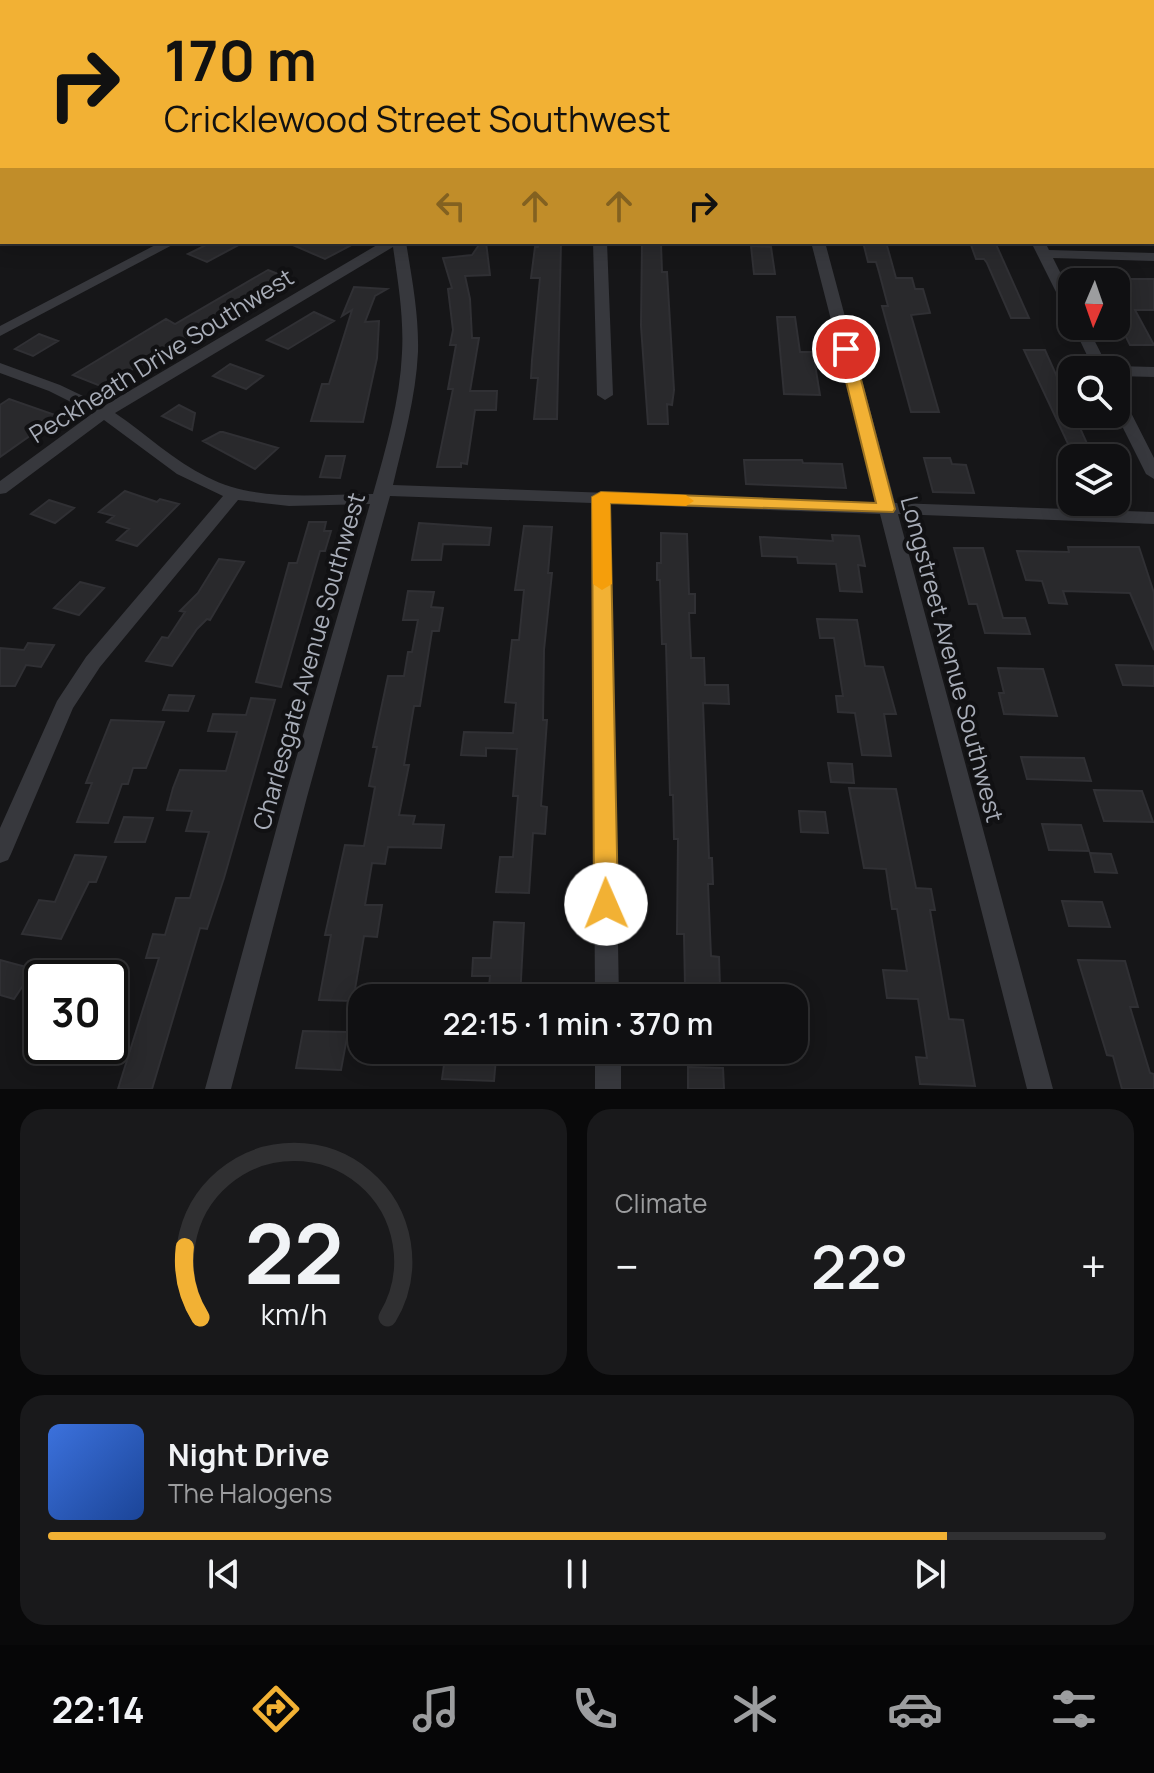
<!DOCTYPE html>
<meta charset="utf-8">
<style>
body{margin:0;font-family:Manrope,sans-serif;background:#19191b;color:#f1f3f6;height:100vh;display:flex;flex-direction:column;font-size:30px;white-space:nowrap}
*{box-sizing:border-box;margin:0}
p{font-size:26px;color:#9c9d9f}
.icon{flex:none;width:44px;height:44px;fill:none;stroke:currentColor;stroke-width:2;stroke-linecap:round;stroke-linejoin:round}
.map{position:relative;height:1089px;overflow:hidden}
.side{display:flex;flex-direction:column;gap:20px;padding:20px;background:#09090a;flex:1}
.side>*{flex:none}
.hud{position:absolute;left:0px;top:0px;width:1154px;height:244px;box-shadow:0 4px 20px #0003,0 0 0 2px #303032;background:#f2b134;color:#111;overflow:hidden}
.needle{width:52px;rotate:182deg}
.fabs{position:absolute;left:1058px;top:268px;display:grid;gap:16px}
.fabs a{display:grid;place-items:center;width:72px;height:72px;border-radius:16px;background:#101012;box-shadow:0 4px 20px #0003,0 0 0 2px #303032;font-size:40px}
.speed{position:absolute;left:24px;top:960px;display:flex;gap:16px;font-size:40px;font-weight:700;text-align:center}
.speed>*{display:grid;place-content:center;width:104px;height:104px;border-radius:50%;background:#101012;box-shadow:0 4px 20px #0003,0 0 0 2px #303032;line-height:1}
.speed .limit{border:4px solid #111;border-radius:12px;background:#fff;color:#111}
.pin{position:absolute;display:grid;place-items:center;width:68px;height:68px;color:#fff;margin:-34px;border:4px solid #fff;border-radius:50%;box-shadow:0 2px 8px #0007}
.me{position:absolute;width:88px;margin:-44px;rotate:359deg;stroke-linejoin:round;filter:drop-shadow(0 0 6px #0008)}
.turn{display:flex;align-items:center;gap:28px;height:168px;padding:0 32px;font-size:36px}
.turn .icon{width:104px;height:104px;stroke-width:2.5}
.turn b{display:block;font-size:56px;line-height:68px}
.lanes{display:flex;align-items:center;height:76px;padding:0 32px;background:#0003;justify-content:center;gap:40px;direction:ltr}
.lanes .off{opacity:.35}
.big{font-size:60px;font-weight:600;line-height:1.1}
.side .widget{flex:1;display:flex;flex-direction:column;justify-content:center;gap:12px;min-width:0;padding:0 28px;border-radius:24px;background:#19191b}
.side .dial{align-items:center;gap:0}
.dial svg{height:208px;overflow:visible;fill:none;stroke:#303032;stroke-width:7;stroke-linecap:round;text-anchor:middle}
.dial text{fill:#f1f3f6;stroke:none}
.song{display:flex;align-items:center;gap:24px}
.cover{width:96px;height:96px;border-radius:12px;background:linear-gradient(135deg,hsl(220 70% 55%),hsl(220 70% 35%))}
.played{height:8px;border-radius:4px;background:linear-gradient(90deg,#f2b134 85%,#303032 85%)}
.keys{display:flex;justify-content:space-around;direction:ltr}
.heat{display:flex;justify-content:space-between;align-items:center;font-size:44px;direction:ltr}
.side .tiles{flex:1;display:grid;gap:20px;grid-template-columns:1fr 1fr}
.widget:last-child{grid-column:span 2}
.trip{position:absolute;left:348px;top:984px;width:460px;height:80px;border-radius:24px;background:#101012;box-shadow:0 4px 20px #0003,0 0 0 2px #303032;font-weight:600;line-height:80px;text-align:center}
.menu{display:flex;height:128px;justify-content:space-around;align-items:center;background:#060607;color:#9c9d9f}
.menu .icon{width:56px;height:56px}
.menu .current{color:#f2b134}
.menu b{font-size:36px;color:#f1f3f6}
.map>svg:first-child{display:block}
.building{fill:#29292c;stroke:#303034;stroke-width:2}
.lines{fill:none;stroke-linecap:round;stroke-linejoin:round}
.minor{fill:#37383d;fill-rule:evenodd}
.highway{fill:#63666e;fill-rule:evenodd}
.route{fill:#f2b134;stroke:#9d7322;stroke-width:2}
.slow{fill:#f59e0b}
.labels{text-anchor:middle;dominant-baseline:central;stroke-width:8;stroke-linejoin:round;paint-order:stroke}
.street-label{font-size:24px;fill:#a8adb8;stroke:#111113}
</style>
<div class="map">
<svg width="1154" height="1089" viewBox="0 0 1154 1089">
<rect width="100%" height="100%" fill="#161618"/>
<path class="building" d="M212,242H244L207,262L188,254Z
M286,242H357L325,259Z
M481,242H486L490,275L465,276L470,299L472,338H479L470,391H497L496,410H475L467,464L461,463V467H437L453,389H448L456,345H450L453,330L448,289L452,288L443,258L472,255Z
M539,242H561L557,419H534L538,378H531L532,360L540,278H531L535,247H538Z
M863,242H886L896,278H912L915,289H923L930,313L911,315L939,412H911L882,306H888L879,272L876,262H868Z
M970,242H995L1029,318H1011L987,263L984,259H976Z
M642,244H661L662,272H667L674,390L672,405L667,404L668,424H648L641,326Z
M751,246L771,247L775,274H754Z
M268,270L288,278L103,387L73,375L166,319L175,324Z
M1116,272L1119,279H1154V310H1135L1154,345H1130L1116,317Z
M354,287L387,289L375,296L365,322L379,321L377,358L363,422L311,421L322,384H329L352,310L342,316Z
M314,312L334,321L288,349L267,340Z
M777,317H795L800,352H813L820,395L784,394Z
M39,334L58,341L33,356L15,349Z
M1024,350H1045L1089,448H1070Z
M230,364L263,376L246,389L213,376Z
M9,399L58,416L0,457V405Z
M179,405L195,413L192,430L162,416Z
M220,432H223L278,448L255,469L203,441Z
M326,456H345L340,478L320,477Z
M924,458H950L952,464L966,465L974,493L933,492Z
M744,460H802L803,463L842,464L846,488L746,484Z
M125,491L157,502L160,499L179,504L137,546L117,540L129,529L107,522L114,516L99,512Z
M49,500L74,508L55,523L31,514Z
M309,522H326L324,531H331L325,551H320L281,687L256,682L289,563H297Z
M419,523L491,528L489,545L443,544L441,560H412Z
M524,526L552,527L548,573H552L544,650L543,720H547L541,806L547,807L545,834L533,833L529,893L496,892L500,857H513L518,796H513L517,749L486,748V756L461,755L464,732L513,733L516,703L505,702L512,640H519L524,590H515Z
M661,533L687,534L689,594H695V613H689L691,658H704L705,685H728L729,704L703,703L709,858H712L713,884H708L711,956L719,957L720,987L685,986L684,934H677L678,839H674L673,795H670L666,644H662L660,580H657V563H661Z
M832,535L859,536L865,566L858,565L862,592L840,591L836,564L798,563L797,557L762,556L760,537L833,541Z
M1068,547H1139L1154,593V650L1130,593L1063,591L1067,604L1049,603L1042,581L1026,580L1017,551L1069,552Z
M954,548H983L1003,618H1025L1030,634L985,633L977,604H969Z
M219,559L244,562L210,620L207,619L197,629L172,666L146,661L162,637L168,638L185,612L180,611L198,593Z
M80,582L104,588L79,615L54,608Z
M408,591L434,592L431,607L443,608L439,631H432L420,706H414L404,765H409L399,815L415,816L413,824L444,825L441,848L388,847L385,864L372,863L365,905H382L377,937L364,936L353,1001L319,1000L331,935H325L345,845L364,846L375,787L369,786L377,747H373L388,676H404L408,652H412L418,620H403Z
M817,619L857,620L865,666L883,667L896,714H884L891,756L862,755L855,713L838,712L836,696H843L834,638H820Z
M28,643L54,645L41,667L26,665L15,686H0V648L24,650Z
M1116,665L1154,666V686L1123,685Z
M998,668L1043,669L1057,716L1004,714L999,693H1004Z
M169,695L194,696L188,711L163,710Z
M251,698L275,700L224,878L207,929L200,928L152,1089H118L159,958H146L153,934L165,935L176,898H190L209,832L186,831L192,811L167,810L173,788L180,770L226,771L237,732L208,731L213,714L246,715Z
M111,720L164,722L146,768H133L128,784H122L108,823L77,822L92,783H86Z
M1021,757L1084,758L1091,781L1027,779Z
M828,763L852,764L854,783L831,782Z
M849,788L896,789L916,888L931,889L935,910H930L949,1019L963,1020L975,1086L920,1084L916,1057L927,1058L918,999L887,998L883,970L907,971L897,909H892L886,869L864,868Z
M1094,790L1142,791L1153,822L1104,821Z
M799,811L825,812L828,833L801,832Z
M124,817L153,818L145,842H115Z
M1042,824L1081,825L1089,851L1049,850Z
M1090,853L1111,854L1117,873L1095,872Z
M75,855L106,857L96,882H89L61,939L22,934L39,900L55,902Z
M1062,901L1102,902L1110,927L1069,926Z
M494,922L524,923L520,998H488L490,976H472L473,958H491Z
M0,960L34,969L14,999L0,995Z
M1078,960L1125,961L1138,1007H1130L1150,1073L1154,1074V1089H1122L1113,1056L1107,1055Z
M303,1031L348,1032L341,1070L296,1068Z
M446,1050H484L483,1058H496L494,1081L442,1079Z
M688,1067L723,1068L724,1089H688Z"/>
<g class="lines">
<path class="minor" d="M267,0H277L266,2Z
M429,0H439L428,2Z
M584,0H594V2H584Z
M829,0H839L840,2H830Z
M970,0H980L981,2H971Z
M1095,0H1106L1107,2H1096Z
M0,46H2V52H0Z
M1152,63H1154V71H1152Z
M1152,119H1154V128L1152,127Z
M161,242H178L0,336V326Z
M382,242H406C412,279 419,315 418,352C416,397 403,442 393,485L878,503L811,242H825L895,503L1154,512V524L898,514L1053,1089H1027L880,514L610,504L619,998H595L592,503L390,496L307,797L231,1089H205L285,797L370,504L289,506L238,500L100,667L73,708L11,854L8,860L0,863V828L57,701L86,657L223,496L177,474L104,420L6,493L0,494V481L93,413L49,391L0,373V363L60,385L104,406ZM393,247C398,282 404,317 402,353C400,400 386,448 373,494C318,494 258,503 207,477C174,461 146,434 115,413Z
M593,242H607L613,395L605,400L597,395Z
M1031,242H1045L1049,250L1154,253V261L1053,258L1072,296V314L1065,310Z
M1073,326H1087L1109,369L1116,366L1154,367V377L1116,376V370H1094Z
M1116,394L1124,399L1154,458V479L1146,474L1116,414Z
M595,1050H621V1089H595Z"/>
<path class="highway" d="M150,0H166L149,2Z
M173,0H189L171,2Z
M2,156V170L0,171V157Z
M2,190V203L0,204V191Z"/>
</g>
<path class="route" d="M846,344L853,349L895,509L893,512L610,503L618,904L614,911L606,914L598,911L594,904L592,497L601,492L876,503L838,349Z"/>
<path class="slow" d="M601,492L686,495L694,501L686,506L610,503L612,584L602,590L593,584L592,497Z"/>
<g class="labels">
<g class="street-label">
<text transform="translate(161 355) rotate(-32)">Peckheath Drive Southwest</text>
<text transform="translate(953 659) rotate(75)">Longstreet Avenue Southwest</text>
<text transform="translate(308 661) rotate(-74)">Charlesgate Avenue Southwest</text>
</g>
</g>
</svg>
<div class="fabs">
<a><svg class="needle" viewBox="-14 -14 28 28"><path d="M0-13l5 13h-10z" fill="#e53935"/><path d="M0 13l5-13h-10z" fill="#9c9d9f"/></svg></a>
<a><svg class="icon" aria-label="search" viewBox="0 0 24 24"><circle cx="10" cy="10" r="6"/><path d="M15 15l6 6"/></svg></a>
<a><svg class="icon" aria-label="layers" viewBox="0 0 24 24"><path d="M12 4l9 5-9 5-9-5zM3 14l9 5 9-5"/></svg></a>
</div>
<div class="speed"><div class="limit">30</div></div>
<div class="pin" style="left:846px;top:349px;background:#d93025"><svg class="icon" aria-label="arrive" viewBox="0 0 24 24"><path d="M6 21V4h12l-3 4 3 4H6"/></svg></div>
<svg class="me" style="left:606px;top:904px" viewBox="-20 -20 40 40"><circle r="19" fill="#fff"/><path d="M0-13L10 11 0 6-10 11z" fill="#f2b134"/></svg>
<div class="trip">22:15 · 1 min · 370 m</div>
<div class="hud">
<div class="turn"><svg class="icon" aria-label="right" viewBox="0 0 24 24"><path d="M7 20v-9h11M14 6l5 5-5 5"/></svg><div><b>170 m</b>Cricklewood Street Southwest</div></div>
<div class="lanes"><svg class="icon off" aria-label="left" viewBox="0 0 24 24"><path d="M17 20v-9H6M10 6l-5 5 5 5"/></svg><svg class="icon off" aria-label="ahead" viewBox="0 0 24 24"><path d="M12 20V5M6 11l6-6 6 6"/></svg><svg class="icon off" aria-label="ahead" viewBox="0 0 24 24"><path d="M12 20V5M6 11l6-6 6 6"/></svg><svg class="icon" aria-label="right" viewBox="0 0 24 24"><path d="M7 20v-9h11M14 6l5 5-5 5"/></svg></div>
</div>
</div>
<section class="side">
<div class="tiles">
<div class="widget dial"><svg viewBox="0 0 100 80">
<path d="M14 69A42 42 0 1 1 86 69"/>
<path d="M14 69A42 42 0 0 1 8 42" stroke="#f2b134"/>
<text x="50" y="56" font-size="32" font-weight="700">22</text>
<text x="50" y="72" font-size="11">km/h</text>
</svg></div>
<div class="widget"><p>Climate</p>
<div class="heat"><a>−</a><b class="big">22°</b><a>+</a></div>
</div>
<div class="widget">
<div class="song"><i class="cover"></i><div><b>Night Drive</b><p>The Halogens</p></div></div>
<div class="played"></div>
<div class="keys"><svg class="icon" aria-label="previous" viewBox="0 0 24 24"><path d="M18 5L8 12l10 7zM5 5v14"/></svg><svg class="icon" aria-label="pause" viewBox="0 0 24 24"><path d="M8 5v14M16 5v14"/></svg><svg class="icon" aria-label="next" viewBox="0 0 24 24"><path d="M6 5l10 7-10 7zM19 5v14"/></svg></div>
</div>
</div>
</section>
<nav class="menu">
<b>22:14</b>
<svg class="icon current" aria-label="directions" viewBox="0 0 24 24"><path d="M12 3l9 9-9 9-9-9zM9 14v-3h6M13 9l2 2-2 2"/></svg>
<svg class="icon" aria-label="music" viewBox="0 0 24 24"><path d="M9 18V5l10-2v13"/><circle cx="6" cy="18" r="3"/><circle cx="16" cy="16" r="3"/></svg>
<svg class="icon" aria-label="phone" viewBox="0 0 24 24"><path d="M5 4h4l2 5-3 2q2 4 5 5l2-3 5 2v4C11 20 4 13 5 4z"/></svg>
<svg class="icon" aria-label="climate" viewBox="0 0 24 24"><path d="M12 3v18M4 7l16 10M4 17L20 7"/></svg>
<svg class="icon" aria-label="car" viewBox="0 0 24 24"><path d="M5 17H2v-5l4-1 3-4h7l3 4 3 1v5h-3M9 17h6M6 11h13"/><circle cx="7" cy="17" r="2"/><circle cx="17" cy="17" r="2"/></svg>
<svg class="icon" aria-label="filters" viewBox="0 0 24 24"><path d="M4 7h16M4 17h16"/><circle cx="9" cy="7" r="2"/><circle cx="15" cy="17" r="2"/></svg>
</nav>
